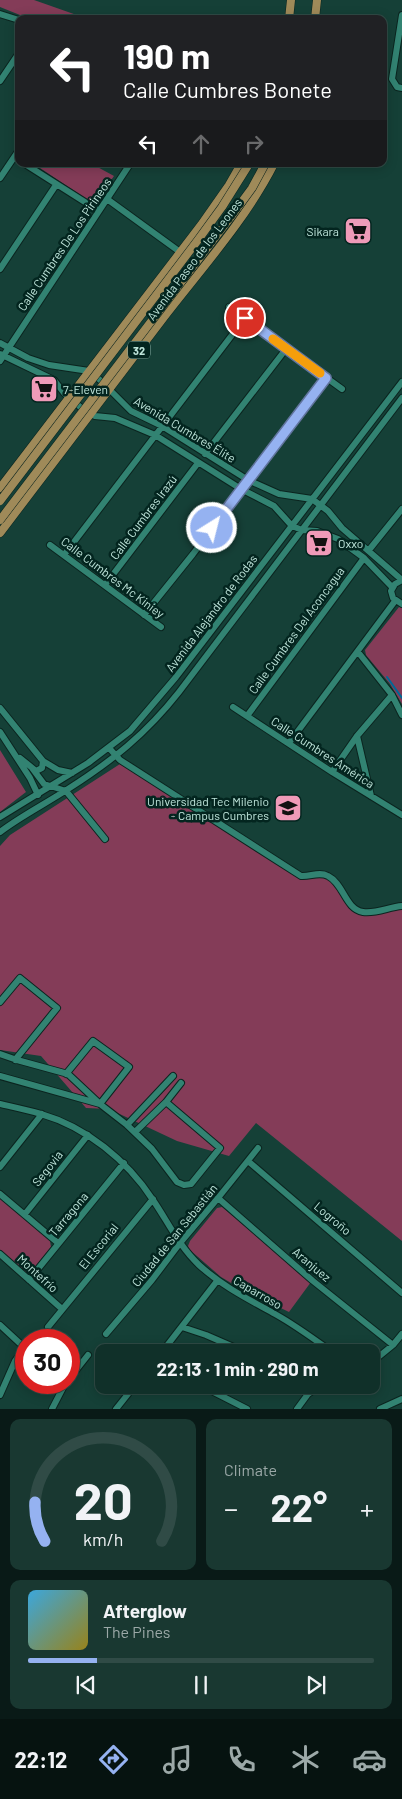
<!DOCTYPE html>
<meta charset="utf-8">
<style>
body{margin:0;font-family:Barlow,sans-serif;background:#193831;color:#f1f3f6;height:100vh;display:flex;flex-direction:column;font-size:19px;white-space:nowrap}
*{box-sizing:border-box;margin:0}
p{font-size:16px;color:#9ca9a8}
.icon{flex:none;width:28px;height:28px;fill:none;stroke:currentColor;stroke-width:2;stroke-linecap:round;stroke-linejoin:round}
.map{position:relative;height:1409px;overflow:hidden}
.side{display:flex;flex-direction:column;gap:10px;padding:10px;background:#091a17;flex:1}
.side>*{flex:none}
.top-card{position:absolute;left:15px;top:15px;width:372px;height:152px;border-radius:10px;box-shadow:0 2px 12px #0003,0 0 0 1px #304b46;background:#202124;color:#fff;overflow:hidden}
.speed{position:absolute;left:15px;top:1329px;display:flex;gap:10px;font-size:25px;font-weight:700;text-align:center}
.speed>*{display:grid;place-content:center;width:65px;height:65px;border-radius:50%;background:#103029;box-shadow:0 2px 12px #0003,0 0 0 1px #304b46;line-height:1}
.speed .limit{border:8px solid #d22;background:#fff;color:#111}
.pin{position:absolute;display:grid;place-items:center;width:42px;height:42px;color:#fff;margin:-21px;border:2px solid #fff;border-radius:50%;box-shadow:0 1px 5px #0007}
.me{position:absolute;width:55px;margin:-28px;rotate:36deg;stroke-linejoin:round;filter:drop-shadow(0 0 4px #0008)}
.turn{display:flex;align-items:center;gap:18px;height:105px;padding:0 25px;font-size:22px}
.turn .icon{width:65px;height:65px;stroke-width:2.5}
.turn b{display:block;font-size:35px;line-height:42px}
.lanes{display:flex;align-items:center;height:48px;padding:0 25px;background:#0003;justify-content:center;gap:25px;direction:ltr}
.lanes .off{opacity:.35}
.big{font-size:38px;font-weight:700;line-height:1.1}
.side .card{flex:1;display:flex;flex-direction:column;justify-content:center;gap:8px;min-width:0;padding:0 18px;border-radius:10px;background:#193831}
.side .dial{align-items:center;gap:0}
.dial svg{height:130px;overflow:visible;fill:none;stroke:#304b46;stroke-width:7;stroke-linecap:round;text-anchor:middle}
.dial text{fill:#f1f3f6;stroke:none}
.song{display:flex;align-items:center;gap:15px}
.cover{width:60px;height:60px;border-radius:8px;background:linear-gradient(135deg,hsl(200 70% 55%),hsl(50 70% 35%))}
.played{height:5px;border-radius:2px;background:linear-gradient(90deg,#95b2f1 20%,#304b46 20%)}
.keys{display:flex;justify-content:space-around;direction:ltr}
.heat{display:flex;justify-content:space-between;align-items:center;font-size:28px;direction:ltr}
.side .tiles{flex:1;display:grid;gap:10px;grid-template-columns:1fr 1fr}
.card:last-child{grid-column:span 2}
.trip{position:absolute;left:95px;top:1344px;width:285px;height:50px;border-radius:10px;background:#103029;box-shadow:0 2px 12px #0003,0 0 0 1px #304b46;font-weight:700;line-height:50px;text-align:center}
.tabs{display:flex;height:80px;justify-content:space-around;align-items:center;background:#061310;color:#9ca9a8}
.tabs .icon{width:35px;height:35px}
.tabs .current{color:#95b2f1}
.tabs b{font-size:22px;color:#f1f3f6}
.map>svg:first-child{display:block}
.green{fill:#843c58}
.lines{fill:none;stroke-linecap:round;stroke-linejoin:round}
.stream{stroke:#006996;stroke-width:2}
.minor-casing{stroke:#0b241f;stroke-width:8}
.major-casing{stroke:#0b241f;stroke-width:9}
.minor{stroke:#328372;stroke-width:6}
.major{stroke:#9f8a59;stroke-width:8}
.major-bridge-casing{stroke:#0b241f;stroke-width:9;stroke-linecap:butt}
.major-bridge{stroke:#9f8a59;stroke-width:8}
.route-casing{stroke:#61749d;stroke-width:12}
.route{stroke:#95b2f1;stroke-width:9}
.slow{stroke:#f59e0b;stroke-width:9}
.labels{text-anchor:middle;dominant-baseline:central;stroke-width:5;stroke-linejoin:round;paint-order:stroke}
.shield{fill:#03251f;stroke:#87aba3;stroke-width:1}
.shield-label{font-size:11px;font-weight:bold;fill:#bfe5db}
.poi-label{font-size:12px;fill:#bfe5db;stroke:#03251f;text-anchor:end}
.street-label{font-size:12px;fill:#bfe5db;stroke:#03251f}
</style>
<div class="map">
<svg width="402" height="1409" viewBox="0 0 402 1409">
<rect width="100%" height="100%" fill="#154037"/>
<path class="green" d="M0,0H34L88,19H30L0,7Z
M34,164H92L114,176L94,204Z
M399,607L402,608V704L390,684L366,655L365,650Z
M0,750L26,792L0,812Z
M120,764L303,877L319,874L329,878L358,912L402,908V1241L256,1123L229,1156L177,1141L109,1109L86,1108L41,1056L0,1050V846L10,835Z
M0,1198L50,1241L51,1247L31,1272H24L0,1251Z
M222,1207L311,1282L289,1312L243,1290L221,1277L190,1250L188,1246L190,1241L217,1208Z"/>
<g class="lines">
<path class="stream" d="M387,677L402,698"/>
<g class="minor-casing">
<path id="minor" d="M0,14L19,20
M402,15L392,79L397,87L402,88
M0,81L19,53
M25,164L99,211
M0,178L19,150
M107,199L180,252
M0,269L56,185
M229,307L342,389
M0,343L28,358L49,365L89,371L100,380L131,411L162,426L248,480L279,494L312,499L328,511L342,528L402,580
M0,354L54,380L64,393L86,412L95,416L115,418L155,435L241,489L274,506L292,526L302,530L317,531L338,539L364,558L392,587
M0,361L130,164
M205,454L286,349
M50,545L161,627
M369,550L402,509
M64,555L245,318
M402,580L395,584L391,591L393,598L402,604
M105,585L198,463
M144,615L193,554L326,378
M358,652L392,695L402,715
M233,707L332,772L402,815
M0,708L43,761L58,770L72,773
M247,716L364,558
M0,732L30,778L38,795
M357,736L371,796
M289,743L395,601
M109,748L120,760L301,876C310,877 319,871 328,876C344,884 345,909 363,912C376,914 389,907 402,906
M20,758L36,771L42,768L43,761
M32,768L44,784L66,791L105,839
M332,772L357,736L392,695
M0,817L88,763L130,731L176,677L402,382
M0,832C21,816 45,804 68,789C112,761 146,734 179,692L402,398
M0,1002L20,978L57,1008L15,1060
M0,1054L17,1060L68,1074L100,1104L127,1125L152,1149L177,1182L184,1185L191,1184L220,1148L166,1102L181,1083
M0,1076L100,1104L129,1067L93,1041L66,1074
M0,1104C13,1107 27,1110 41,1114C86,1127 127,1160 153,1200C168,1222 179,1246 199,1265C222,1286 248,1299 275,1314C295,1325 314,1339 332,1352
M127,1125L173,1076
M135,1132L166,1102
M248,1161L402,1293
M0,1167L42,1114
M0,1194L58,1243
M218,1198L313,1281L393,1345
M25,1214L88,1135
M0,1254L62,1309
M29,1280L124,1163
M0,1325L26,1349
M48,1327L153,1199
M182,1327L206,1335L245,1352
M106,1334L152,1280L180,1243L218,1198L258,1148
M162,1352L217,1281
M371,1363L393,1345L402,1334
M69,1379L88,1355
M200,1385L247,1409
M296,1385L308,1394
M0,1395L15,1361L25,1347
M52,1409L66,1382
M116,1409L128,1394
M297,1409L308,1394L321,1385
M380,1409L402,1399"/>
</g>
<g class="major-casing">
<path id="major" d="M289,19L291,0
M315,19L317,0
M0,488L201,225L229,185L241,164
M0,533C54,463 107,391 161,321C200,270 245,221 274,164"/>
</g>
<use href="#minor" class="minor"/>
<use href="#major" class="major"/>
<g class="major-bridge-casing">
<path id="major-bridge" d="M0,501L198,240L222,207L249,164
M0,520L233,214L252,188L265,164"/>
</g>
<use href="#major-bridge" class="major-bridge"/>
</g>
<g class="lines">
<g class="route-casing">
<path id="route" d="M212,528L326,378L245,318"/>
</g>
<use href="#route" class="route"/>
<path class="slow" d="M273,339L320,373"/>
</g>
<defs>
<g id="supermarket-square" transform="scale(1.4375)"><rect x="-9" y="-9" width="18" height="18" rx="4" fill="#ef9ab8" stroke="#03251f"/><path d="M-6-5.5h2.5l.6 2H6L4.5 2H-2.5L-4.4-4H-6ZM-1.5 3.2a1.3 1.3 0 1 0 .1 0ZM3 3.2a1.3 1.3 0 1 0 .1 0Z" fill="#111"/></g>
<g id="university-square" transform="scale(1.4375)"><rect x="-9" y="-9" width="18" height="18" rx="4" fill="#ef9ab8" stroke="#03251f"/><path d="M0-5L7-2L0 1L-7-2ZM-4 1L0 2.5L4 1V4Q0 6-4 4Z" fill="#111"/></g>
</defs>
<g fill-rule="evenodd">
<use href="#supermarket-square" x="358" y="231"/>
<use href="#supermarket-square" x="44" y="389"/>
<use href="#supermarket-square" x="319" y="543"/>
<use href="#university-square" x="288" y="808"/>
</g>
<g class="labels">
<rect class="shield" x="128" y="341.5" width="22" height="17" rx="4"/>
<g class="shield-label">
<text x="139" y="350">32</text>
</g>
<g class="poi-label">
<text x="339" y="231">Sikara</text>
<text x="63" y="389" text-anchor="start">7-Eleven</text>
<text x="338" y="543" text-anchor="start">Oxxo</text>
<text x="269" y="801">Universidad Tec Milenio<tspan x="269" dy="14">- Campus Cumbres</tspan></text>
</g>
<g class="street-label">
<text transform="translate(64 244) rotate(-56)">Calle Cumbres De Los Pirineos</text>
<text transform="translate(194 259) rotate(-53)">Avenida Paseo de los Leones</text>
<text transform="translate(185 429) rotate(31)">Avenida Cumbres Élite</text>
<text transform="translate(143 517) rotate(-53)">Calle Cumbres Irazú</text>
<text transform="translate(113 577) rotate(37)">Calle Cumbres Mc Kiniey</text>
<text transform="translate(211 613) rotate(-53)">Avenida Alejandro de Rodas</text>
<text transform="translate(296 630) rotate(-54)">Calle Cumbres Del Aconcagua</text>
<text transform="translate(323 752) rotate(33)">Calle Cumbres América</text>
<text transform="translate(47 1168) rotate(-52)">Segovia</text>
<text transform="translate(68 1214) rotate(-50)">Tarragona</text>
<text transform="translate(333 1218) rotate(40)">Logroño</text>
<text transform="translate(174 1235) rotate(-51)">Ciudad de San Sebastián</text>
<text transform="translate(98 1246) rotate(-51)">El Escorial</text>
<text transform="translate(312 1264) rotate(40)">Aranjuez</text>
<text transform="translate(38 1273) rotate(42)">Montefrío</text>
<text transform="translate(258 1292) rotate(30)">Caparroso</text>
</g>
</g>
</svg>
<div class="speed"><div class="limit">30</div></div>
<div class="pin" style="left:245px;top:318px;background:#d93025"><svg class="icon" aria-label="arrive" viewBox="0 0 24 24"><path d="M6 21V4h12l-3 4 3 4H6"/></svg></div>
<svg class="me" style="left:212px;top:528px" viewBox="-20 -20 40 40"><circle r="17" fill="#95b2f1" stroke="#fff" stroke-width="3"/><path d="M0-11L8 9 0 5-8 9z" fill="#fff"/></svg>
<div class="trip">22:13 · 1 min · 290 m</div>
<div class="top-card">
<div class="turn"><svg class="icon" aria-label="left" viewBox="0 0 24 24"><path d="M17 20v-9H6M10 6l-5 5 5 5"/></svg><div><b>190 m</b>Calle Cumbres Bonete</div></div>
<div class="lanes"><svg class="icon" aria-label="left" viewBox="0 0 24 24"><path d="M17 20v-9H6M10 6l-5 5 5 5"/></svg><svg class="icon off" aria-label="ahead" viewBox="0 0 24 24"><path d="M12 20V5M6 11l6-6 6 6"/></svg><svg class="icon off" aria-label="right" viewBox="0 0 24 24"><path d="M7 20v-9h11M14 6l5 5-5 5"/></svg></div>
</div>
</div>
<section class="side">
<div class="tiles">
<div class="card dial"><svg viewBox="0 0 100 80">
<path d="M14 69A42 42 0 1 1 86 69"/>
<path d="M14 69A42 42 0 0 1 8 45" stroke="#95b2f1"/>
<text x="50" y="56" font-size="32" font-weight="700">20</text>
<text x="50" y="72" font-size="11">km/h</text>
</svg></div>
<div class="card"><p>Climate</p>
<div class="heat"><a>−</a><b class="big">22°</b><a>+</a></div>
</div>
<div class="card">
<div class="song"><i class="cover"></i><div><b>Afterglow</b><p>The Pines</p></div></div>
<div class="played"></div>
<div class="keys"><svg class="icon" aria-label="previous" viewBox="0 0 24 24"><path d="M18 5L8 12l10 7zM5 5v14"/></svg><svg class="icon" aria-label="pause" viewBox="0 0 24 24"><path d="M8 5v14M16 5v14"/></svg><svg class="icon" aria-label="next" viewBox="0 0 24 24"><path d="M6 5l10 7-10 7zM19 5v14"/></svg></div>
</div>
</div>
</section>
<nav class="tabs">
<b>22:12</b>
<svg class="icon current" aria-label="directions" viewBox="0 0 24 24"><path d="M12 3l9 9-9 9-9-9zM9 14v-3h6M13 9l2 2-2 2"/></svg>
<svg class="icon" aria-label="music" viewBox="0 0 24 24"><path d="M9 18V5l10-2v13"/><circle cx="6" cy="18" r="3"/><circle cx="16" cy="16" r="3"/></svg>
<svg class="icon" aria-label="phone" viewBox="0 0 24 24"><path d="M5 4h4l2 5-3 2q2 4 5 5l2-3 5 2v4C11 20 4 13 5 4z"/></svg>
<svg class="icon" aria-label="climate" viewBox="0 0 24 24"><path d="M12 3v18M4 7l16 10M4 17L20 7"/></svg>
<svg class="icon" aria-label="car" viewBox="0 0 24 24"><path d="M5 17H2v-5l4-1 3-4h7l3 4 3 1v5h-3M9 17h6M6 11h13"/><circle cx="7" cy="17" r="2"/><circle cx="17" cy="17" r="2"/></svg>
</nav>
